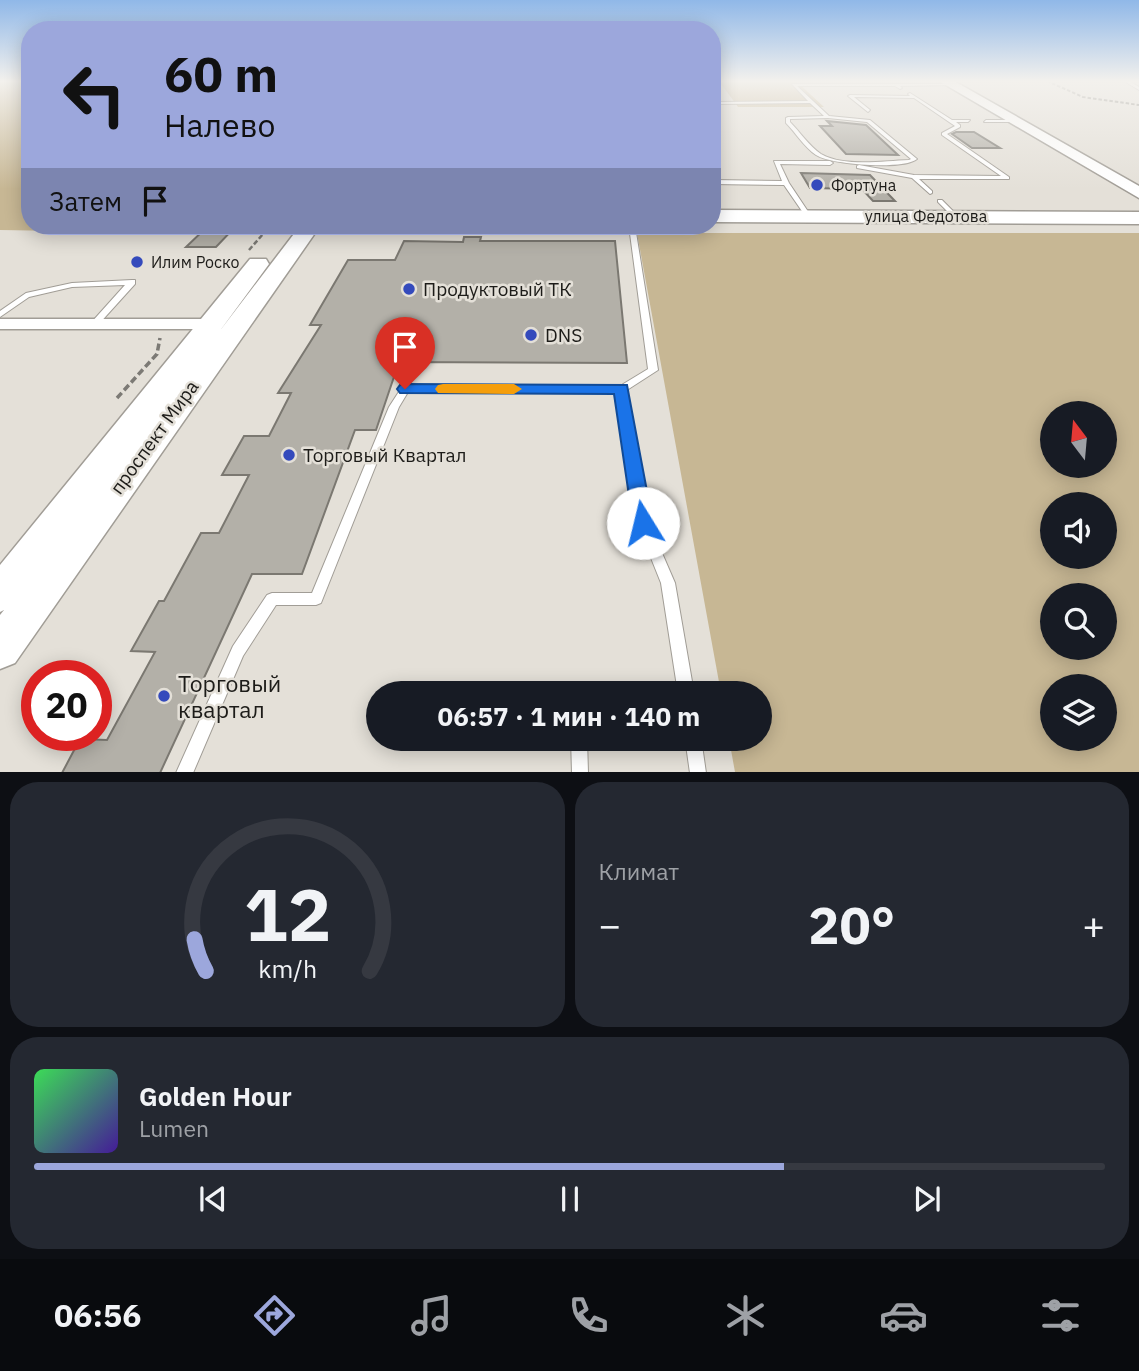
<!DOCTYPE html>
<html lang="ru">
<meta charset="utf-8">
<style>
body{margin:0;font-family:"IBM Plex Sans",sans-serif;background:#242831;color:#f1f3f6;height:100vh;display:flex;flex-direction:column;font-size:26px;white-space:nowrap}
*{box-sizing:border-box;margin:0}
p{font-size:23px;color:#9ea1a6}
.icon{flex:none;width:38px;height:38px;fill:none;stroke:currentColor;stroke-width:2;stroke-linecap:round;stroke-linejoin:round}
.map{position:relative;height:772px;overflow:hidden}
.side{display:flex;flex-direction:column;gap:10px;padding:10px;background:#0d0f14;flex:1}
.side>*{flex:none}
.top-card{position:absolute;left:21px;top:21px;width:700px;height:214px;border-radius:28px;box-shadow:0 4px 18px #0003;background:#9ca7dc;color:#111;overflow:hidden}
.needle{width:46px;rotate:344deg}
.tools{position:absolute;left:1040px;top:401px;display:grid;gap:14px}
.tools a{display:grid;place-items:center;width:77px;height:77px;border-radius:50%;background:#171b24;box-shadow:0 4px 18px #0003;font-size:35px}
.speed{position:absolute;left:21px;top:660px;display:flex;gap:14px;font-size:35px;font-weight:700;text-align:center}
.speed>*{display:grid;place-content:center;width:91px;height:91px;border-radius:50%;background:#171b24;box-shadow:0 4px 18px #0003;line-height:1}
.speed .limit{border:10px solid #d22;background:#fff;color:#111}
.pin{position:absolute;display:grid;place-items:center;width:60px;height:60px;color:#fff;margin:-72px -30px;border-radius:50% 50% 50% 0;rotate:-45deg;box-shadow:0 0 7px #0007}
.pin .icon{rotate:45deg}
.me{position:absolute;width:77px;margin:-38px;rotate:351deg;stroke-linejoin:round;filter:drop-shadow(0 0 5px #0008)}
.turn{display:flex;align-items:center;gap:24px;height:147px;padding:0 28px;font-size:32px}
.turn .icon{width:91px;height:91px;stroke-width:2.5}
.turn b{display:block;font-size:49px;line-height:60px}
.then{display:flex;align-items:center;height:66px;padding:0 28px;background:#0003;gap:14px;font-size:26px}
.big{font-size:52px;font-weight:800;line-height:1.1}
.side .widget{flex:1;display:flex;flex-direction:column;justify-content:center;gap:10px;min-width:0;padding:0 24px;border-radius:28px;background:#242831}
.side .dial{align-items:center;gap:0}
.dial svg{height:182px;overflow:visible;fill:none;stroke:#363941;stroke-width:7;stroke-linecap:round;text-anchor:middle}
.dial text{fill:#f1f3f6;stroke:none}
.song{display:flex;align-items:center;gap:21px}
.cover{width:84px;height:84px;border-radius:10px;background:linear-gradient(135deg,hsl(130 70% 55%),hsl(260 70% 35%))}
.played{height:7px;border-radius:4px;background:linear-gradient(90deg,#9ca7dc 70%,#363941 70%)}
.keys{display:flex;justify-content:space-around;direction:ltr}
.heat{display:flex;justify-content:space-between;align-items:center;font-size:38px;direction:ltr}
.side .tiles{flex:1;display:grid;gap:10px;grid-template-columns:1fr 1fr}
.widget:last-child{grid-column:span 2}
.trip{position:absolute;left:366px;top:681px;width:406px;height:70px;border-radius:35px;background:#171b24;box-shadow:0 4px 18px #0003;font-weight:800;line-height:70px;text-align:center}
.menu{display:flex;height:112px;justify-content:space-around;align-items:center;background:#090b0e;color:#9ea1a6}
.menu .icon{width:49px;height:49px}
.menu .current{color:#9ca7dc}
.menu b{font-size:32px;color:#f1f3f6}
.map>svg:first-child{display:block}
.green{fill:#c7b794;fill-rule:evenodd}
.building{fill:#b3b0a8;stroke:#7b7871;stroke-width:2}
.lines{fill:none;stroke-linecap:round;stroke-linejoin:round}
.lane-casing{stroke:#a19d96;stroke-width:2}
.street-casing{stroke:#a19d96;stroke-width:3}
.secondary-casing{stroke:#a19d96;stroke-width:3}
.path-far2{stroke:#7c7a75;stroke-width:2;stroke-dasharray:3.5 2;stroke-linecap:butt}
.path-far1{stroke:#7c7a75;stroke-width:2.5;stroke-dasharray:5 2.5;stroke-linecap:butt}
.path{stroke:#7c7a75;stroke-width:3.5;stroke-dasharray:7 3.5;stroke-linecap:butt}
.lane{fill:#fff;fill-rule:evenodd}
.street{fill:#fff;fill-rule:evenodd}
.secondary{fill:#fff;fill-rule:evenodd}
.route{fill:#1a73e8;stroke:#114b97;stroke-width:2}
.slow{fill:#f59e0b}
.poi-dot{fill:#344abc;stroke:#e4e0d8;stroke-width:2.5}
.labels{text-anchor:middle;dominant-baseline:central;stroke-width:5;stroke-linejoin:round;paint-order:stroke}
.far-poi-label{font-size:16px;fill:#1d1c19;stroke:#e4e0d8;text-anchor:start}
.far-street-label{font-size:16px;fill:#1d1c19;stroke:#e4e0d8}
.poi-label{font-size:19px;fill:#1d1c19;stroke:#e4e0d8;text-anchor:start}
.street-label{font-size:19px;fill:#1d1c19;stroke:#e4e0d8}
.near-poi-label{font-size:23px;fill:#1d1c19;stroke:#e4e0d8;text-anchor:start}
</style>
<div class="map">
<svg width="1139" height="773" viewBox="0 0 1139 773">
<rect width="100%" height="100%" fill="#e4e0d8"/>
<path class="green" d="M0,81H30V226H194L183,233L0,230Z
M719,81H796L824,107H738Z
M637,233H1139V772H735L729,739L760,738V693H721ZM1052,413H1104V466H1052ZM1052,504H1104V556H1052ZM1052,595H1104V648H1052ZM1052,686H1104V738H1052Z"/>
<path class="building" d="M827,121L866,125L898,155L846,154L820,126H832Z
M956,132H974L1000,148H972L952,134Z
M801,173L870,175L895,201H873L862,189L810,188Z
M208,226H236L216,247H186Z
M464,237H481L480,241H615L627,363L399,362L376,430H355L302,574H252L160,773H62L80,739L107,740L155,652L131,651L159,601H164L201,533H219L249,475H222L244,436H269L291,393H278L321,325H310L348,260H395L404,241L463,242Z"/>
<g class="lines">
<g class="lane-casing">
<path id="lane" d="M1124,81H1129L1139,87V90Z
M792,84H953L955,85L900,86L902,88L900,89L895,86H797L829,116L870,120L917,159C904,170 831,165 816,155C804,147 796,133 786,123V118L788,117L824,116L810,103L720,104L718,103L720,102L808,101ZM828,118L867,122L911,159L909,160C883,161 843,167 821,154C809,146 800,132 790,122V119Z
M910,93L952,120H970L968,122H956L960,125V127L947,134L1009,177V179H919L932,191V193L930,194L912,178L857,168V166L859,165L914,175L1001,176L942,135V133L955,126L914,98L854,97L870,110L868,112L848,96L850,95L910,96L908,94Z
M986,120H1016L1018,121L1016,122H984Z
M774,161H830L833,163L830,165L780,164L789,183L811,216L810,217H806L784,185L712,184V180L782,181Z
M938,200H942L957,215V217H953L938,202Z
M629,226H635L658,370L627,390L649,523L675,583L694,693H678L661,583L637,523L618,392H408L399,407L321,603L316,605H276L243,656L193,773H176L233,646L267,595L272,593H312L389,407L402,387L620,386L648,369Z
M132,280H135V284L97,326H91L90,324L125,285L72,287L29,297L0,317V311L26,293L72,283Z
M571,738H587L588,773H572Z
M685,738H701L706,773H690Z"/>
</g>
<g class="street-casing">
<path id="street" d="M0,319H210L218,324L210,329H0Z"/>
</g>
<g class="secondary-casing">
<path id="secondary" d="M939,81H954L1139,186V198Z
M712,210L1139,212V224L712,222Z
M300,226H320L15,663L0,669V615L4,610L0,612V565L250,259H266L269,264L219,332Z"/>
</g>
<path class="path-far2" d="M1047,81L1083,97L1139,105"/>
<path class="path-far1" d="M249,250L270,226"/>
<path class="path" d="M117,398L157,354L160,338"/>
<use href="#lane" class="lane"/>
<use href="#street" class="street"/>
<use href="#secondary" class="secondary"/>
</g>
<linearGradient id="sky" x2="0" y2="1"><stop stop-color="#90b8e8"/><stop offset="0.43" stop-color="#f3f1ed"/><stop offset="1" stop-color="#f3f1ed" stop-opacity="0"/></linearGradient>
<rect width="1139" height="189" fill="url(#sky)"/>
<path class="route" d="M405,384L627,385L653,523L650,529L643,531L636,529L633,523L614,394L400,393L397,389L400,385Z"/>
<path class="slow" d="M443,384H514L522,389L514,394L438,393L435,389L438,385Z"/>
<g class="poi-dot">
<circle cx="817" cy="185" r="7"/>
<circle cx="137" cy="262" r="7"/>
<circle cx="409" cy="289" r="7"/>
<circle cx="531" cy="335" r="7"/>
<circle cx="289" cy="455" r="7"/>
<circle cx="164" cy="696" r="7"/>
</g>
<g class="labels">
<g class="far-poi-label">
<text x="831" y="185">Фортуна</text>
<text x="151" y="262">Илим Роско</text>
</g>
<g class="far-street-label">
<text x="926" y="216">улица Федотова</text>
</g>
<g class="poi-label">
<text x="423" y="289">Продуктовый ТК</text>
<text x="545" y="335">DNS</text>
<text x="303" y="455">Торговый Квартал</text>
</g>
<g class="street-label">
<text transform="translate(154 437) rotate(-54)">проспект Мира</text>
</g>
<g class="near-poi-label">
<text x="178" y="683">Торговый<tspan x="178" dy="26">квартал</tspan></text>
</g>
</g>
</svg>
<div class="tools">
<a><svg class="needle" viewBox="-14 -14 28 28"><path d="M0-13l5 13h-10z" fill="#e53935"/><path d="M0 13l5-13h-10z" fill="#9ea1a6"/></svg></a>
<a><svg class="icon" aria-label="sound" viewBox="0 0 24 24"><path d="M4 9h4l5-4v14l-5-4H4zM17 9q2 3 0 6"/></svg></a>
<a><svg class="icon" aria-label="search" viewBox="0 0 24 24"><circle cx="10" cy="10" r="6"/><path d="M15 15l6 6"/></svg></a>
<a><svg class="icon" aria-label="layers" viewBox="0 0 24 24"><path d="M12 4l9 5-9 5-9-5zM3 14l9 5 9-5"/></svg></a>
</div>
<div class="speed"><div class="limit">20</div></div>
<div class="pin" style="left:405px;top:389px;background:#d93025"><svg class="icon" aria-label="arrive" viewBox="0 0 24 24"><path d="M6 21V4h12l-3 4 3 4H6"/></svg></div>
<svg class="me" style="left:643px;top:523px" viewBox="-20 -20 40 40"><circle r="19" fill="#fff"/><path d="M0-13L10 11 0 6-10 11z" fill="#1a73e8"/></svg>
<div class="trip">06:57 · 1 мин · 140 m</div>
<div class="top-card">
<div class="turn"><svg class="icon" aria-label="left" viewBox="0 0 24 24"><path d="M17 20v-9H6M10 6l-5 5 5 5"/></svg><div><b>60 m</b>Налево</div></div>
<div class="then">Затем<svg class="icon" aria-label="arrive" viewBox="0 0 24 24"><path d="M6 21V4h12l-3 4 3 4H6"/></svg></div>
</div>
</div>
<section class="side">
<div class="tiles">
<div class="widget dial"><svg viewBox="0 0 100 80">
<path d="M14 69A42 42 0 1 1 86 69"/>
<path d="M14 69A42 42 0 0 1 9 55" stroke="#9ca7dc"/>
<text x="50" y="56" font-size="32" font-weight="700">12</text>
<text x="50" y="72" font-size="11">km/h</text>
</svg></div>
<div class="widget"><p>Климат</p>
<div class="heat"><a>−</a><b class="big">20°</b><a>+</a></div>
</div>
<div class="widget">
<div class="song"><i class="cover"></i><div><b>Golden Hour</b><p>Lumen</p></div></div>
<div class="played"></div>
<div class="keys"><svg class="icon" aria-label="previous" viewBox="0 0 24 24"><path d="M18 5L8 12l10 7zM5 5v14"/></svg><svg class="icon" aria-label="pause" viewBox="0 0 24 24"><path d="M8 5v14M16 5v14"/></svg><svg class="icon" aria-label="next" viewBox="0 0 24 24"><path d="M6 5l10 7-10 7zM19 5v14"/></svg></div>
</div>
</div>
</section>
<nav class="menu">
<b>06:56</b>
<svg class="icon current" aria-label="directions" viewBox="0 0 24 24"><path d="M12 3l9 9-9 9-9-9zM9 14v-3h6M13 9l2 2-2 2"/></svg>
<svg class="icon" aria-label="music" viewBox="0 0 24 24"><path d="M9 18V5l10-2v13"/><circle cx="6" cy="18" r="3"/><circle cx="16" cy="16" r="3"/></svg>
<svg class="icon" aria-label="phone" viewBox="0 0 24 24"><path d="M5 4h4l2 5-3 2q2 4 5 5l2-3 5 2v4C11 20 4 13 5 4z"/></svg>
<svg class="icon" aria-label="climate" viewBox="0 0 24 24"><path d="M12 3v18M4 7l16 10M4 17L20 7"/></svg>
<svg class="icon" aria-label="car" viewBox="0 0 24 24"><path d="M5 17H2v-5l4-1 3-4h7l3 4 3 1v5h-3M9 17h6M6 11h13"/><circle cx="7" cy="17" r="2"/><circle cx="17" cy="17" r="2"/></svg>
<svg class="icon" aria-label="filters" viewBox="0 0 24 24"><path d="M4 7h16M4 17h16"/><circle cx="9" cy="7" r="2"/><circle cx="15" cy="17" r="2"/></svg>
</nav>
